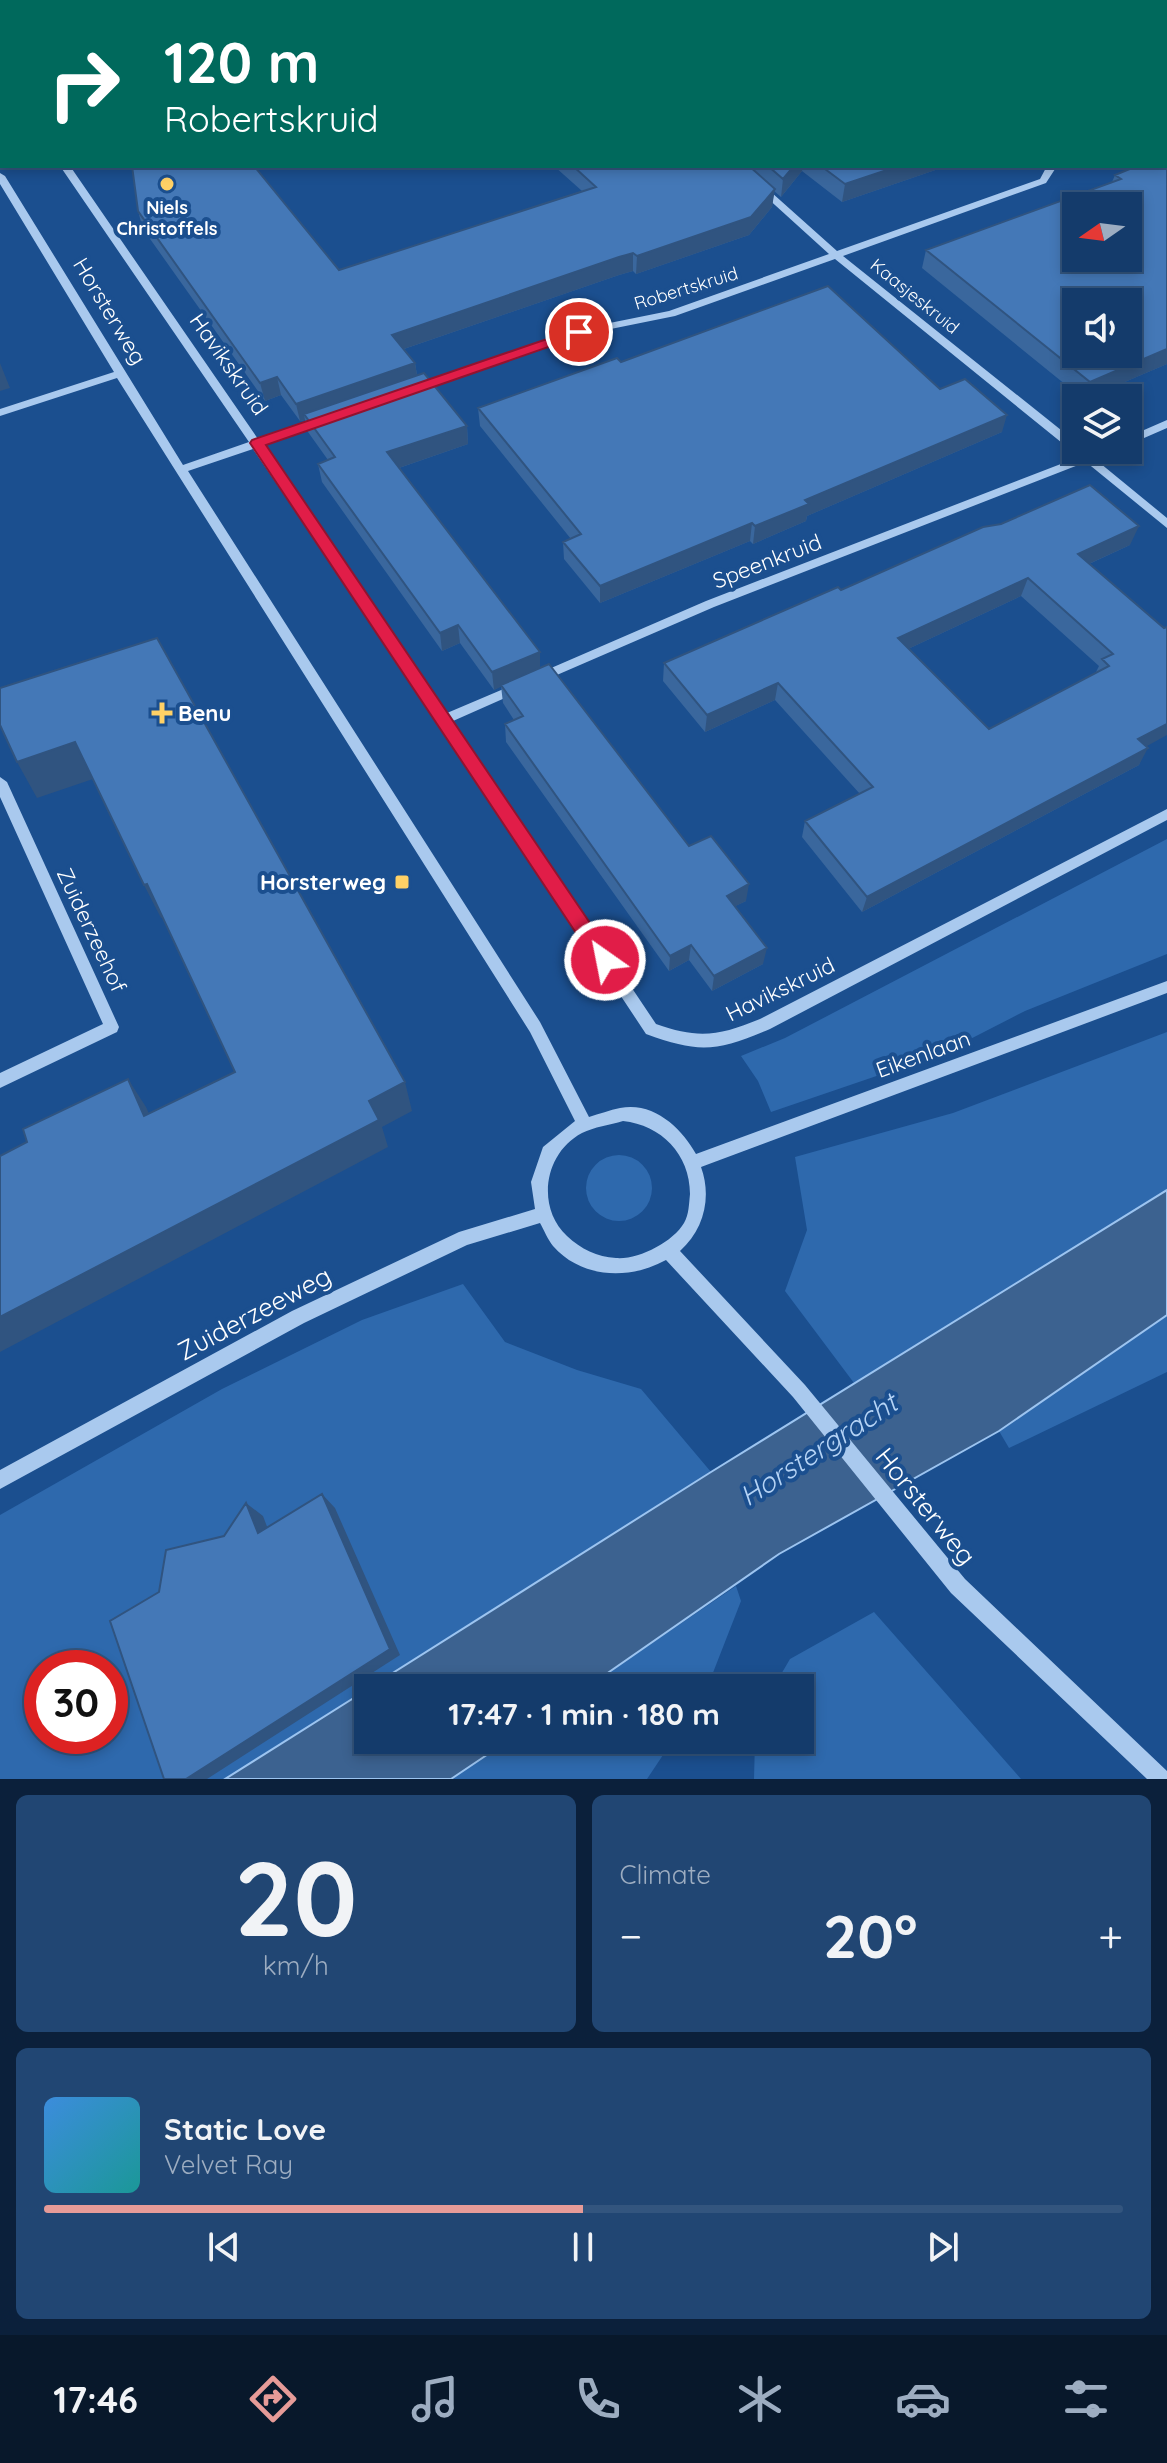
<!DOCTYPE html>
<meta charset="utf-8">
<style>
body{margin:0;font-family:Quicksand,sans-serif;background:#214673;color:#f1f3f6;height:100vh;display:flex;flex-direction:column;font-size:30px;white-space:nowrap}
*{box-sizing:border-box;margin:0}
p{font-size:26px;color:#9dadc1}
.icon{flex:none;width:44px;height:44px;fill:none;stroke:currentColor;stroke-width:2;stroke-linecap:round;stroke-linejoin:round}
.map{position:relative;height:1779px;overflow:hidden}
.sheet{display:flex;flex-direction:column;gap:16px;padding:16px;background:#0b203b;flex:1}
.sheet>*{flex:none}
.banner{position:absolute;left:0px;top:0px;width:1168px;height:168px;box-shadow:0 4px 12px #0003,0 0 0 2px #33557e;background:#00695c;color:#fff;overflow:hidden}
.needle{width:52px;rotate:256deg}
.tools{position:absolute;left:1062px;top:192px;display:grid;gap:16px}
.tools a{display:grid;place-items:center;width:80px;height:80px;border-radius:0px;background:#143b6b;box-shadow:0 4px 12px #0003,0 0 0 2px #33557e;font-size:40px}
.speed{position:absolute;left:24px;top:1650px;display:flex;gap:16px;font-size:40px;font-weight:700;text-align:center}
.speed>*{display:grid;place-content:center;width:104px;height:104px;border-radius:50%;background:#143b6b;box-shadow:0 4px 12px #0003,0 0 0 2px #33557e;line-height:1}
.speed .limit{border:12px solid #d22;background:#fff;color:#111}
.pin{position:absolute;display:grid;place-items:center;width:68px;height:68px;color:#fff;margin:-34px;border:4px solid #fff;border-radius:50%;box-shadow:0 2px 8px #0007}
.me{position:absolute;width:88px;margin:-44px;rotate:327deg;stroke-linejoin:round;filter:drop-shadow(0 0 6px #0008)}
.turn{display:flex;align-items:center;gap:28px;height:168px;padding:0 32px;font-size:36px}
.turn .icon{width:104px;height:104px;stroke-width:2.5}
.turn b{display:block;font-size:56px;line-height:68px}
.big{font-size:60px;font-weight:700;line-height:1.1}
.sheet .tile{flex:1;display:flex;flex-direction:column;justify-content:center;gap:12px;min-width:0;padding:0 28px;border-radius:12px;background:#214673}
.sheet .dial{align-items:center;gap:0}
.dial b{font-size:104px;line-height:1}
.song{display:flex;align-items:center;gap:24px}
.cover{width:96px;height:96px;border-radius:12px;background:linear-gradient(135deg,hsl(210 70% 55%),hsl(180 70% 35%))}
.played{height:8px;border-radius:4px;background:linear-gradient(90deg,#e69b98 50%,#33557e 50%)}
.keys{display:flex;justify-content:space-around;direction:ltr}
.heat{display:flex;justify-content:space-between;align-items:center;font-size:44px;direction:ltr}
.sheet .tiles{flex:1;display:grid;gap:16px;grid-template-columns:1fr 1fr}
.tile:last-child{grid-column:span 2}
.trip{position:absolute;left:354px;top:1674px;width:460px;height:80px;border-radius:0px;background:#143b6b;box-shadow:0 4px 12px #0003,0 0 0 2px #33557e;font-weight:700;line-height:80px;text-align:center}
.menu{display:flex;height:128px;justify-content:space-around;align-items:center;background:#08182b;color:#9dadc1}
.menu .icon{width:56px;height:56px}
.menu .current{color:#e69b98}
.menu b{font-size:36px;color:#f1f3f6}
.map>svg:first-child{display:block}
.green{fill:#2e69ad;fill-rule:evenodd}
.water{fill:#3c6290;stroke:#9cc4f0;stroke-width:2}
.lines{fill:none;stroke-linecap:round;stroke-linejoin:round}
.minor{fill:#a9c9ee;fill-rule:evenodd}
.wall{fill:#3a679d;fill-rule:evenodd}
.shaded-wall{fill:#305480}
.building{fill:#4478b7;stroke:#305480;stroke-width:2;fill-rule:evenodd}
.route{fill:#e11d48;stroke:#92132f;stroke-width:2}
.poi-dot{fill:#ffd166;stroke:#1b4f8f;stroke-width:3}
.labels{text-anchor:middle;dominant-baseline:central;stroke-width:8;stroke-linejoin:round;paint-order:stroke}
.far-poi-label{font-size:18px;font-weight:bold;fill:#fff;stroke:#1b4f8f}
.far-street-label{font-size:18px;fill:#fff;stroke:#1b4f8f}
.street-label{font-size:22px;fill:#fff;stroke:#1b4f8f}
.poi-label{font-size:22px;font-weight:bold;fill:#fff;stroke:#1b4f8f;text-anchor:start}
.near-street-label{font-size:26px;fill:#fff;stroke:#1b4f8f}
.near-water-label{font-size:28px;font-style:italic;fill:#b5d3f5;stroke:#1b4f8f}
</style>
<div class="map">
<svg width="1167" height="1779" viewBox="0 0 1167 1779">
<rect width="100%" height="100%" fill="#1b4f8f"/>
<path class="green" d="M1167,839V954L1025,1011L941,1054L771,1112L758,1081L741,1056L785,1038Z
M1167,1032V1190L854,1383L785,1291L807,1230L795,1157L953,1113Z
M586 1188a33 33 0 1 1 66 0a33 33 0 1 1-66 0Z
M463,1284L505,1342L577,1370L641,1389L711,1472L225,1779H0V1515L222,1389L362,1320ZM42,1668H110V1736H42Z
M1167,1315V1372L1009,1448L999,1431Z
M736,1586L741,1601L707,1688H586Z
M874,1612L1021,1779H754L755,1740H800V1688H773L790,1659Z
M509,1740H673L647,1779H451Z"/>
<path class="water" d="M1167,1190V1315L999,1431L779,1554L586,1688H369L711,1472Z
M368,1689V1740H509L451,1779H225Z"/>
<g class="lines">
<path class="minor" d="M544,0H553L554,2H545Z
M0,68L2,69V77L0,76Z
M1167,118V124L1166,125V119Z
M60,166H70L258,439L320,418H328V422L262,445L447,713L513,685H521L523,688L521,691L453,721L656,1024C698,1039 719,1036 760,1019L1167,809V820L770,1029C717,1051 701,1054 646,1034L464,759L253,449L188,471L540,1022L589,1117C599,1114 610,1110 620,1108C653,1101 682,1128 696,1154L1167,981V993L701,1167C712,1197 704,1230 680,1251L805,1385L965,1579L1167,1771V1779H1147L951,1593L793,1397L666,1260C630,1280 582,1279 553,1246C548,1240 544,1230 540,1223L467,1245L304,1323L0,1489V1470L292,1311L459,1232L535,1209L531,1182L543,1147L575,1121L530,1032L117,378L0,416V409L114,372L0,184V173L5,176L183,465L249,442ZM623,1121C661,1125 690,1154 690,1194C689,1203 689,1215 684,1223C673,1242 638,1260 616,1258C597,1257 581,1249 567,1236C536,1207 544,1153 582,1133C594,1127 610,1125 623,1121Z
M732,166H742L837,251L1040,179L1047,166H1057L1046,183L843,256L1076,442V450L1080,451H1072L835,259L675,316L581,335L419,391H411V387L575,330L669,311L829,254Z
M1167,420V428L1128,445V437Z
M1096,450H1113L1095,459L1167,518V528L1086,462L714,607L543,681H535L533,678L535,675L706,601L1079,457L1080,452L1089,453Z
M0,777L7,782L119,1027L117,1032L0,1088V1073L103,1024L0,797Z"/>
</g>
<path class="wall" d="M1167,155V364L1087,398H1082L922,268L926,250L1112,182L1115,175Z
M554,166H947L842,202L802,171L781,197L774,191L772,207L749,235L636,274L633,271L619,275L404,349L415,363L417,375L467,426L468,444L399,468L540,652V668L689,846L746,901L735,906L763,964L712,991L689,960L669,971L506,742L505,724L514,720L503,703L501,686L494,690L460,643L442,651L322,482L318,464L328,460L308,432L305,420L300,421L281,395L265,401L143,229L138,211L339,270L582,191Z
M621,362L940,389L1002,432L807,516L806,521L753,544L750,541L600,603L564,559L563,542L571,539L480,426L478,408Z
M1130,545L1089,564L1146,746L1139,765L862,912L802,837L805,821L860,794L775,700L705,732L663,681L664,663L841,590ZM1021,596L1099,666L1095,674L989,729L908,649Z"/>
<path class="shaded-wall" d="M402,0H467L460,2H394Z
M442,166H454L442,170Z
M794,166H803L802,171L781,197L783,179Z
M899,166H947L842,202L845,184Z
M775,189L772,207L749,235L636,274L637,256Z
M633,253V271L619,275L395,352L392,335L619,257Z
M1167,349V364L1087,398H1084L1090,382Z
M0,363L10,388L0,391Z
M415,363L418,381L304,414L305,420L300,421L296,404Z
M277,377L281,395L265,401L260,383Z
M1007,415L1002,432L807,516L806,521L753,544L755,526L805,500Z
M467,426L468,444L390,471L387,452Z
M752,523L750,541L600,603V586Z
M1139,526L1130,545L1071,572L1078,554Z
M1028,578L1021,596L893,656L898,638Z
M458,625L460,643L442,651L440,633Z
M540,652V669L494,690L492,672Z
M778,683L775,700L705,732L707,715Z
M1167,724V735L1129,756L1138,739Z
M75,742L93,779L37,798L17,762Z
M1148,748L1139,765L862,912L867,897Z
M147,884L163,917L161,918L144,885Z
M749,884L746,901L724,912L727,896Z
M691,945L689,960L669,971L670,956Z
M767,948L763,964L712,991L714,976Z
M128,1079L146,1107L162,1143L144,1116Z
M405,1082L412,1111L382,1127L388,1147L0,1352V1317L369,1101Z
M322,1494L335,1508L400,1655L207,1779H186Z
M246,1503L263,1516L274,1545L258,1533Z"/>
<path class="building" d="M0,0H402L394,2H2Z
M717,0H1149L1152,2H711Z
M0,3H2V22L0,19Z
M1166,10L1167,11L1166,69Z
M1166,155H1167V349L1090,382L926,250L1121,179L1115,175L1137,166H1166ZM1076,206H1128V258H1076ZM1076,302H1128V354H1076Z
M132,166H254L339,270L596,187L573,166H749L775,189L751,217L637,256L633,253L619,257L392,335L415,363L296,404L277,377L260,383L138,211Z
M768,166H794L783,179Z
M821,166H899L845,184Z
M828,286L940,389L965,379L1007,415L805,500L809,504L755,526L752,523L600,586L563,542L581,534L478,408L617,358L621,362Z
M424,373L467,426L387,452L540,652L492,672L458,625L440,633L318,464L335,457L304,414Z
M1090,485L1139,526L1078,554L1164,628L1167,627V724L1138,739L1148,748L867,897L805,821L873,787L778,683L707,715L664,663L838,587L841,590L983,527L1001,524ZM1028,578L1113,654L1102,659L1109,666L989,729L898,638Z
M157,638L405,1082L369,1101L379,1120L0,1317V1156L27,1142L23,1129L128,1079L144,1116L235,1072L147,884L144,885L75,742L17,762L0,725V688Z
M549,664L689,846L711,836L749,884L727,896L767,948L714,976L691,945L670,956L505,724L523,716L501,685Z
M322,1494L390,1649L186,1779H164L110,1621L159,1592L166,1550L224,1536L246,1503L258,1533Z"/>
<path class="route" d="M579,328L585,332L583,335L266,445L611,954L614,960L611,966H598L250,443L252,440Z"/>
<g class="poi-dot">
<circle cx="167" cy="184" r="8"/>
<path d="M158 701h8v8h8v8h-8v8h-8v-8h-8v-8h8z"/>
<rect x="394" y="874" width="16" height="16" rx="4"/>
</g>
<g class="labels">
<g class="far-poi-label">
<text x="167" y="207">Niels<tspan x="167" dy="21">Christoffels</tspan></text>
</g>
<g class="far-street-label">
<text transform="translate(686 288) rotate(-17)">Robertskruid</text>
<text transform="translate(915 296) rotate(39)">Kaasjeskruid</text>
</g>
<g class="street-label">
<text transform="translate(110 311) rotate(59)">Horsterweg</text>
<text transform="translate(229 364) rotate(55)">Havikskruid</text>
<text transform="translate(767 561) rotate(-21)">Speenkruid</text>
<text transform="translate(92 930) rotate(65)">Zuiderzeehof</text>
<text transform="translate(780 989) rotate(-26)">Havikskruid</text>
<text transform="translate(923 1054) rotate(-20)">Eikenlaan</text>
</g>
<g class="poi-label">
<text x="178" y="713">Benu</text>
<text x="386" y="882" text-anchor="end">Horsterweg</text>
</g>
<g class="near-street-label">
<text transform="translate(254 1313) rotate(-28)">Zuiderzeeweg</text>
<text transform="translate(926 1506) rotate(51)">Horsterweg</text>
</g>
<g class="near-water-label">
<text transform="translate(818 1449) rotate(-33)">Horstergracht</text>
</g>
</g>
</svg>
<div class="tools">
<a><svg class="needle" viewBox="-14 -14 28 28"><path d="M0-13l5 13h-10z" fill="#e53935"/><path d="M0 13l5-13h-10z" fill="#9dadc1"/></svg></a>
<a><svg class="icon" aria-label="sound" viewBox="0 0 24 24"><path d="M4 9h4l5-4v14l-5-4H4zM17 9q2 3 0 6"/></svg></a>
<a><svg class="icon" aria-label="layers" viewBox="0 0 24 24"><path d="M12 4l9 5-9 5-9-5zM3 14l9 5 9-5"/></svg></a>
</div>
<div class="speed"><div class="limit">30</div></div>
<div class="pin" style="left:579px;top:332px;background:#d93025"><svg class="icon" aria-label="arrive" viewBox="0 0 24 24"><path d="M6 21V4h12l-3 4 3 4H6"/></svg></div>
<svg class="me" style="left:605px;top:960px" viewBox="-20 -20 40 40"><circle r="17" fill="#e11d48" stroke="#fff" stroke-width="3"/><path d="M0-11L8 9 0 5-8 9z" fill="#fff"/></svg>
<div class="trip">17:47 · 1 min · 180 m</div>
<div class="banner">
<div class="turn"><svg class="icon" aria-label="right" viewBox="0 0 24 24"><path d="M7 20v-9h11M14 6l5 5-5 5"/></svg><div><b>120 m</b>Robertskruid</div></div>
</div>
</div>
<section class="sheet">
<div class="tiles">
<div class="tile dial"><b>20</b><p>km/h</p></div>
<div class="tile"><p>Climate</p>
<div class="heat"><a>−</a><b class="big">20°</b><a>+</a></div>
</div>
<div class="tile">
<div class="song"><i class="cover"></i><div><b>Static Love</b><p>Velvet Ray</p></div></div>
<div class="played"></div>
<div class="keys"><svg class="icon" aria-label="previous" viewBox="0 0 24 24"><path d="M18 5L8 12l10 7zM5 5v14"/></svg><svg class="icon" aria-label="pause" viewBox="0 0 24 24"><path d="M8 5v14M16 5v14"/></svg><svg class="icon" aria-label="next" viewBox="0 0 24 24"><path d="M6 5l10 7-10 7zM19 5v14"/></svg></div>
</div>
</div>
</section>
<nav class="menu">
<b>17:46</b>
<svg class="icon current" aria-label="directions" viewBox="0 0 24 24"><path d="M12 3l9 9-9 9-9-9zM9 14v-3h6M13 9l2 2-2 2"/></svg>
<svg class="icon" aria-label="music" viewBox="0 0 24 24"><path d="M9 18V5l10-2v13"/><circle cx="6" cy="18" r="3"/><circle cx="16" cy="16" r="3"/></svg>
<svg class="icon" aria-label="phone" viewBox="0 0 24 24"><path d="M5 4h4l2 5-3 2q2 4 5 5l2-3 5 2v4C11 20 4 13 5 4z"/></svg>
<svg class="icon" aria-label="climate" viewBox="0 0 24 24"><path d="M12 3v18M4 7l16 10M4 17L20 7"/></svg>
<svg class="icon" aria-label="car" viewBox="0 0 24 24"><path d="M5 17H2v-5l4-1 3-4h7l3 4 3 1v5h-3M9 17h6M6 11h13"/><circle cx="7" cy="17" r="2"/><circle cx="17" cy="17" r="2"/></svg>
<svg class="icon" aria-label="filters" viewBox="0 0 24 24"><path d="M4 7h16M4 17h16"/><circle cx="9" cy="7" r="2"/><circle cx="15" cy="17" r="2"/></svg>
</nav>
